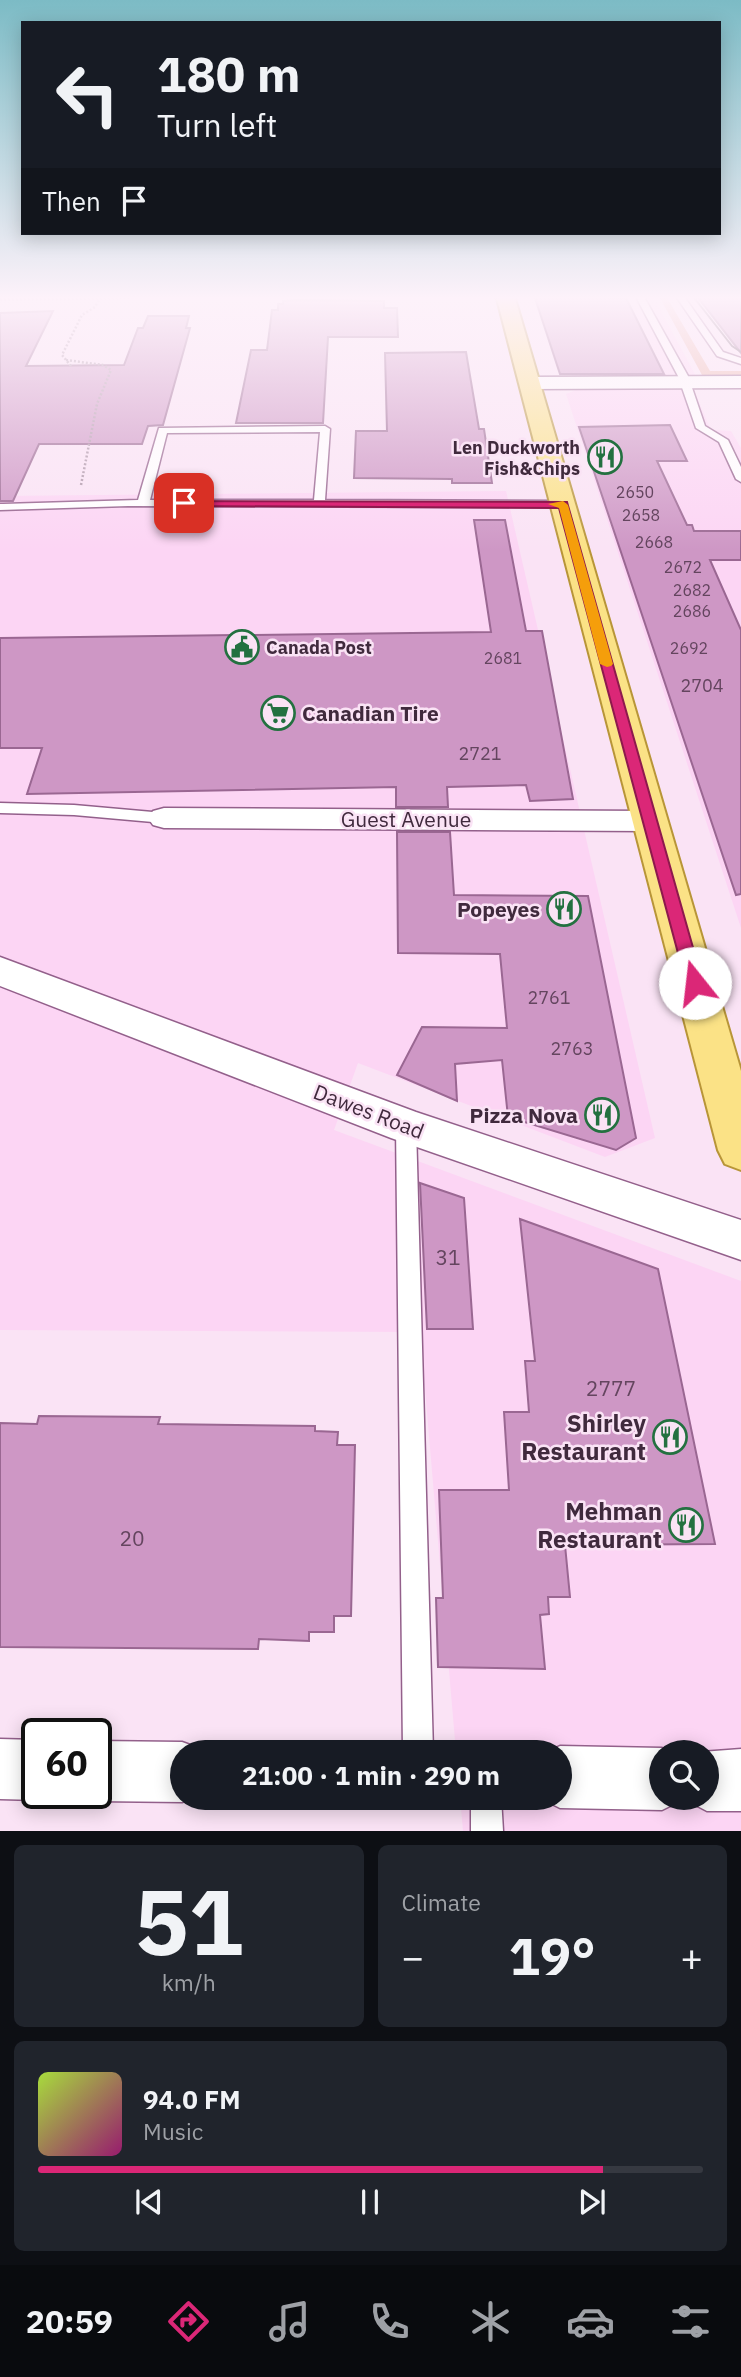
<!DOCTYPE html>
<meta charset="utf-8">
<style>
body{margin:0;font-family:"IBM Plex Sans",sans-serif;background:#20242c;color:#f1f3f6;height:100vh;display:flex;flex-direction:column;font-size:26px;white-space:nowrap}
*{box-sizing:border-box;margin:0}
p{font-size:23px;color:#9ea1a6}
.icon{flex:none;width:38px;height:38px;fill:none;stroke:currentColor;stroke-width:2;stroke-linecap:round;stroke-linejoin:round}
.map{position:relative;height:1831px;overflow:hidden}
.details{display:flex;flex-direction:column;gap:14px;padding:14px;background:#0d0f14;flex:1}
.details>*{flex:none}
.hud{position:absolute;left:21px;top:21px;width:700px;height:214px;border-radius:0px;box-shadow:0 4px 18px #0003;background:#171b24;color:#f1f3f6;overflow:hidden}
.fabs{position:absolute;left:649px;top:1740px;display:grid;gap:14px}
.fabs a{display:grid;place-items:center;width:70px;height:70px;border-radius:50%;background:#171b24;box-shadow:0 4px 18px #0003;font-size:35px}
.speed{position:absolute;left:21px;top:1718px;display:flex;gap:14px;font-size:35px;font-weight:700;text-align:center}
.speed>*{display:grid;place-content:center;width:91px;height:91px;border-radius:50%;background:#171b24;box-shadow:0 4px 18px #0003;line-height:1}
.speed .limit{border:4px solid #111;border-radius:10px;background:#fff;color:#111}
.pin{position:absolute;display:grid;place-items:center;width:60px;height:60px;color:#fff;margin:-30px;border-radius:14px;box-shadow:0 4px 10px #0006}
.me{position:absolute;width:77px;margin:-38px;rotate:344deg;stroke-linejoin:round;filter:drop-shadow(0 0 5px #0008)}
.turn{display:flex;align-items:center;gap:24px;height:147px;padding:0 21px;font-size:32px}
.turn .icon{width:91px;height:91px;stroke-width:2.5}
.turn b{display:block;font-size:49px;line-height:60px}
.then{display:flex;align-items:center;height:66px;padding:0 21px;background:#0003;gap:14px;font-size:26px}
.big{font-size:52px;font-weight:700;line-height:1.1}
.details .tile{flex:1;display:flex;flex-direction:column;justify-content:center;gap:10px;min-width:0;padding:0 24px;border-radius:10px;background:#20242c}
.details .dial{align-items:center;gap:0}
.dial b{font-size:91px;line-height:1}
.song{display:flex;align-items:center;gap:21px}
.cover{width:84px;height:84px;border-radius:10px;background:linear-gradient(135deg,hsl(80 70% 55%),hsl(320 70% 35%))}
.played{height:7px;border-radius:4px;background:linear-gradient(90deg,#db2777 85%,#363941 85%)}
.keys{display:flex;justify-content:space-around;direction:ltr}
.heat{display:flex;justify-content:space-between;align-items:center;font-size:38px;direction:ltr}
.details .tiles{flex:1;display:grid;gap:14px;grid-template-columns:1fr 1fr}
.tile:last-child{grid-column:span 2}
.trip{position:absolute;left:170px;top:1740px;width:402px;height:70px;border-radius:35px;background:#171b24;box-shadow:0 4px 18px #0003;font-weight:700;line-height:70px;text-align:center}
.menu{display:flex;height:112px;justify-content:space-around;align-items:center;background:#090b0e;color:#9ea1a6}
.menu .icon{width:49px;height:49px}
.menu .selected{color:#db2777}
.menu b{font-size:32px;color:#f1f3f6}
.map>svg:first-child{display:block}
.built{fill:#fcd5f4;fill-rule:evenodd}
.green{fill:#eab2a6}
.building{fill:#ce97c5;stroke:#9a6792;stroke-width:2}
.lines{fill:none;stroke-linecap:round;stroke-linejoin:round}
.lane-casing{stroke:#93608b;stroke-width:3}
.street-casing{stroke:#93608b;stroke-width:3}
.primary-casing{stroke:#b89538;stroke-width:4}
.path{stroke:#ac95a7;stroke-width:2.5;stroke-dasharray:2 2;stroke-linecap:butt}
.lane{fill:#fff;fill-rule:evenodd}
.street{fill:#fff;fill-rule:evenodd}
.primary{fill:#fbe286;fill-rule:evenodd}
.tram{stroke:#6e576a;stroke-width:2}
.route{fill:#db2777;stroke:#8e194d;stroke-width:2}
.slow{fill:#f59e0b}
.labels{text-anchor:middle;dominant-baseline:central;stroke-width:5;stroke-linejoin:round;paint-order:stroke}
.far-number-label{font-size:16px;fill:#64455f}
.far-poi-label{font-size:18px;font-weight:bold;fill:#402a3d;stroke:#fae3f5;text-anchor:end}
.number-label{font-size:18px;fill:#64455f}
.poi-label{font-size:21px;font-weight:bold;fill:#402a3d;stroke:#fae3f5;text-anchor:end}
.street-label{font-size:21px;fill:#402a3d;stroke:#fae3f5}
.near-number-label{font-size:21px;fill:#64455f}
.near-poi-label{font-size:24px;font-weight:bold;fill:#402a3d;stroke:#fae3f5;text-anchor:end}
</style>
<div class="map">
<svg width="741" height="1831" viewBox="0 0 741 1831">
<rect width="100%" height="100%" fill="#fae3f5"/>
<path class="built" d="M533,295H652L696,376H575L558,372Z
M693,388L711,430L731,431L741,448V928L566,394L578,389Z
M506,491L655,1138L605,1157L358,1063L334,1130L741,1281V1831H463L460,1797H560V1752H456L422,1354L409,1332L0,1330V496ZM662,1752H707V1797H662Z"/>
<path class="green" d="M659,296H666L710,371H741V375H702Z"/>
<path class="building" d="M534,295H610L611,298H626L664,374H560Z
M696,295H741V353Z
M296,300L384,301V308H397L398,337H328L323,423H236L251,350H267L272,310H278V304H283V301Z
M53,311L26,366L124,365L138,328H143L148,316H189L186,328H190L163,425L148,426L142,444H39L13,501H0V313Z
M466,352L479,429H484L492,483H452V479L354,478L356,431H387L385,353Z
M670,425L687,461H657L687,525H692L694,531H741V560H710L741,630V894L736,895L579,427Z
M474,520H505L526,631H542L573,799L530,801L526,785L447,787L448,807H396V787L27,794L42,748H0V638L491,632Z
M397,832H450L454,895L588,896L636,1138L616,1150L508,1117L502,1060L455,1064L457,1101L397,1075L422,1027L507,1028L500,954L398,953Z
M420,1183L464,1198L473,1329H427Z
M520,1219L658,1269L715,1544L565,1545L570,1597H548L549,1614L540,1615L545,1669L438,1667L436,1598H443L439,1490H509L504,1412H529L525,1361H535Z
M39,1416L160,1417L158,1424L315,1426V1431L338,1432L337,1445H355L351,1616H334V1632H309V1641L259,1639L258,1649L0,1647V1423L37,1424Z"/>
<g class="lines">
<g class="lane-casing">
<path id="lane" d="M635,295H643L688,376L705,426L728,440L741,467V482L736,479L719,442L696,428L678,376Z
M675,295H683L723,352L741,358V364L717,356Z
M325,426L330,429L325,500L563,501L569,504L563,507L128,506L0,510V504H3L138,500L159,428ZM320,432L314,500H150L167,433Z
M0,803L74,805L164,813L172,818L164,823L74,815L0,813Z
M406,1117L413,1120L416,1126L433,1752H403L396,1126L399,1120Z
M471,1797H501L503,1831H471Z"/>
</g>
<g class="street-casing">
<path id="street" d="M741,376V388L530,389L521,383L530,377Z
M164,808L649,811L660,814L665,821L660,828L649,831L164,828L153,825L148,818L153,811Z
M0,957L416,1112L741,1220V1260L391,1138L0,986Z
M0,1739L37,1740V1794H53L37,1800L0,1799Z
M96,1741L182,1742L204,1750L182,1752V1797H195L182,1802L96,1801L77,1794H96Z
M560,1746L662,1748L670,1752H662V1797H707V1752H701L741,1749V1811H707L684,1799L662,1810L560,1808L538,1797H560V1752H547Z"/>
</g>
<g class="primary-casing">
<path id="primary" d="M496,295H514L741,1071V1170L725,1164L718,1150Z"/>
</g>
<path class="path" d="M0,300L127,298L132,295
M66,360L103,365L111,370L97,404L81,485
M71,366L62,355L82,315L95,307L101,296"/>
<use href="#lane" class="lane"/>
<use href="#street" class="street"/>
<use href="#primary" class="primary"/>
<path class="tram" d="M692,295L732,346L741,352"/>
</g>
<linearGradient id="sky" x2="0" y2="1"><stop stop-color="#7cbbc5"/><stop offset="0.54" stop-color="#fdf2fa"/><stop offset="1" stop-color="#fdf2fa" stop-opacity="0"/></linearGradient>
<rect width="741" height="551" fill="url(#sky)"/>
<path class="route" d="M180,501L567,502L703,983L701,988H689L686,983L559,508L184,506L179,503Z"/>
<path class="slow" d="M563,501L568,505L613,664L611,666L607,667L600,664L559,508L548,504Z"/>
<defs>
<g id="restaurant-ring" transform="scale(1.75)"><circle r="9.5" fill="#fae3f5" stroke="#237140" stroke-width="1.5"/><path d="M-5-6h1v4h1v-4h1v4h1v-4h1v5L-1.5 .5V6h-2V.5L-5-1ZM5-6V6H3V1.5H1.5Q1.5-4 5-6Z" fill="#237140"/></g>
<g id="civic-ring" transform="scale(1.75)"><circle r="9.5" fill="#fae3f5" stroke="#237140" stroke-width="1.5"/><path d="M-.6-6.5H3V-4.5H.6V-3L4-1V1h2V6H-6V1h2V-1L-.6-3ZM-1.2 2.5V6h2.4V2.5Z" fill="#237140"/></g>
<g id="supermarket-ring" transform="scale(1.75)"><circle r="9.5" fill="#fae3f5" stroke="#237140" stroke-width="1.5"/><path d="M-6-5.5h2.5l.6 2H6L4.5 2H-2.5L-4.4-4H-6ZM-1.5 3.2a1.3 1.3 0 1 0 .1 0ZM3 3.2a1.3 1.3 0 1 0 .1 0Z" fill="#237140"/></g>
</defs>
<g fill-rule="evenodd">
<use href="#restaurant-ring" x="605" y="457"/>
<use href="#civic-ring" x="242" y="647"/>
<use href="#supermarket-ring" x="278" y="713"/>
<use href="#restaurant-ring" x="564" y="909"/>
<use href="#restaurant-ring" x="602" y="1115"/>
<use href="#restaurant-ring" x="670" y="1437"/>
<use href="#restaurant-ring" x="686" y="1525"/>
</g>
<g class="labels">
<g class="far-number-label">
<text x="635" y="492">2650</text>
<text x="641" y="515">2658</text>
<text x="654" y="542">2668</text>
<text x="683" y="567">2672</text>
<text x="692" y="590">2682</text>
<text x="692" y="611">2686</text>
<text x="689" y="648">2692</text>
<text x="503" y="658">2681</text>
</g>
<g class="far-poi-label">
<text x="580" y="447">Len Duckworth<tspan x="580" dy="21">Fish&amp;Chips</tspan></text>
<text x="266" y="647" text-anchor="start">Canada Post</text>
</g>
<g class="number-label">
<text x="702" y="685">2704</text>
<text x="480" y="753">2721</text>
<text x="549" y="997">2761</text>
<text x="572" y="1048">2763</text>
</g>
<g class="poi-label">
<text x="302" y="713" text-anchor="start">Canadian Tire</text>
<text x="540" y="909">Popeyes</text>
<text x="578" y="1115">Pizza Nova</text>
</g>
<g class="street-label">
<text x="406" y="819">Guest Avenue</text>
<text transform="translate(369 1111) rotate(21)">Dawes Road</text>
</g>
<g class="near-number-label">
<text x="448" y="1257">31</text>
<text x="611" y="1388">2777</text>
<text x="132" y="1538">20</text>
</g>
<g class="near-poi-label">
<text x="646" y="1423">Shirley<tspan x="646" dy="28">Restaurant</tspan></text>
<text x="662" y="1511">Mehman<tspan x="662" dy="28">Restaurant</tspan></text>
</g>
</g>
</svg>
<div class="fabs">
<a><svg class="icon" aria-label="search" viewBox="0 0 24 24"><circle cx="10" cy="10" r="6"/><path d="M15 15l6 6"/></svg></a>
</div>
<div class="speed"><div class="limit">60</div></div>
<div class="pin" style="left:184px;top:503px;background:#d93025"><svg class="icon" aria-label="arrive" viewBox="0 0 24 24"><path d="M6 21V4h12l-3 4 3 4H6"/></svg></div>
<svg class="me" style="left:695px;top:983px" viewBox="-20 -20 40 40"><circle r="19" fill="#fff"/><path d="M0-13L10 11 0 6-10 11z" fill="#db2777"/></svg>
<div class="trip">21:00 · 1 min · 290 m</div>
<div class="hud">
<div class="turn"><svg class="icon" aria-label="left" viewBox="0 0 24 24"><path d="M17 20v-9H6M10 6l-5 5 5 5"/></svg><div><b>180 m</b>Turn left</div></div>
<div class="then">Then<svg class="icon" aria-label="arrive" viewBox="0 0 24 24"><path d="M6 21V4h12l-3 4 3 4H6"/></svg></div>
</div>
</div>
<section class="details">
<div class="tiles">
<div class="tile dial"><b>51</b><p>km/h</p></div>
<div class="tile"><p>Climate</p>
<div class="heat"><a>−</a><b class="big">19°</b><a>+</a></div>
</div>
<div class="tile">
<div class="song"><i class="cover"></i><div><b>94.0 FM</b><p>Music</p></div></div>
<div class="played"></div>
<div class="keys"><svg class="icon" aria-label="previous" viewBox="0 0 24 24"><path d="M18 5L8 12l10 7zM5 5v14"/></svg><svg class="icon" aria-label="pause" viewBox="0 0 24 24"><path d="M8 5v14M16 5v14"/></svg><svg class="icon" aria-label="next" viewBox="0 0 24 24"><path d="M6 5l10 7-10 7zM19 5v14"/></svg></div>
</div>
</div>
</section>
<nav class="menu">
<b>20:59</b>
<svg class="icon selected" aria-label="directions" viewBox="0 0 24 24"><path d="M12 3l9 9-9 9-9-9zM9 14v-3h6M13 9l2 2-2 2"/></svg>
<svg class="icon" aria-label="music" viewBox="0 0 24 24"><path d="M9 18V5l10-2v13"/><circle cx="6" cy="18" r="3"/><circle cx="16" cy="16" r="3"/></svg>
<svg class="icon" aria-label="phone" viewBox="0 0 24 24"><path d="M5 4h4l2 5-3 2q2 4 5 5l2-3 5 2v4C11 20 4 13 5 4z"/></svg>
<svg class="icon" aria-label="climate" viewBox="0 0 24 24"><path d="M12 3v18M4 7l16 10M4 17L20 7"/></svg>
<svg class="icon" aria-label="car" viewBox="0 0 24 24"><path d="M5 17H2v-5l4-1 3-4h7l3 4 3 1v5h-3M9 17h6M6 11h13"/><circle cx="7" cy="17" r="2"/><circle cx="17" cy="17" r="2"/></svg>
<svg class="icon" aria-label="filters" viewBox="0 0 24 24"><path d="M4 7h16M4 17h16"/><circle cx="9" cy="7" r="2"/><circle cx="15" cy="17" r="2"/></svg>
</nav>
